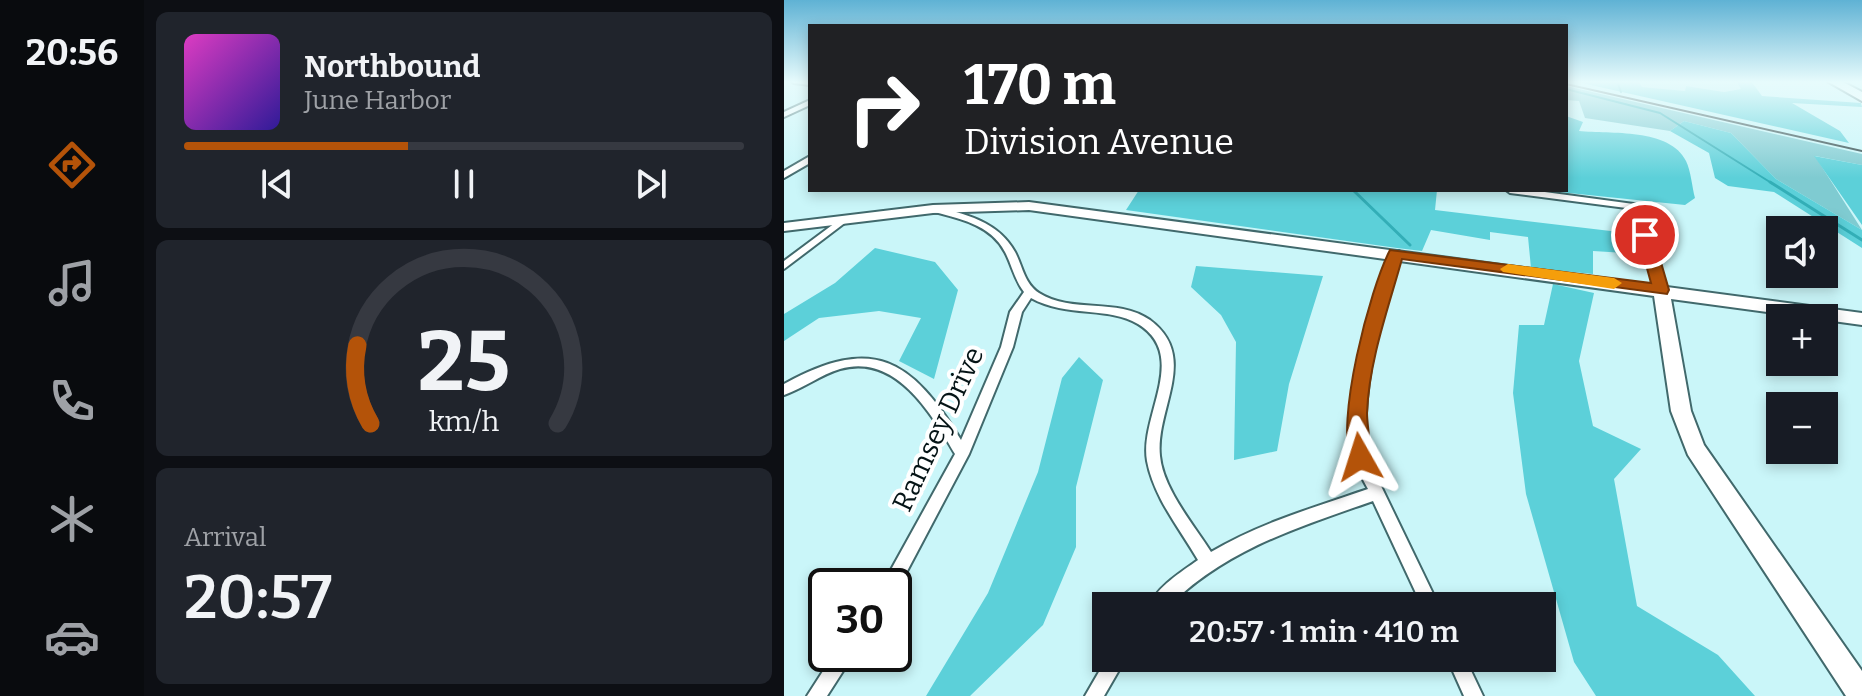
<!DOCTYPE html>
<meta charset="utf-8">
<style>
body{margin:0;font-family:Bitter,serif;background:#20242c;color:#f1f3f6;height:100vh;display:flex;flex-direction:column;font-size:30px;white-space:nowrap}
*{box-sizing:border-box;margin:0}
p{font-size:26px;color:#9ea1a6}
.icon{flex:none;width:44px;height:44px;fill:none;stroke:currentColor;stroke-width:2;stroke-linecap:round;stroke-linejoin:round}
.map{position:relative;flex:1;overflow:hidden}
.panel{display:flex;flex-direction:column;gap:12px;padding:12px;background:#0d0f14;width:640px}
.panel>*{flex:none}
.hud{position:absolute;left:24px;top:24px;width:760px;height:168px;border-radius:0px;box-shadow:0 4px 12px #0003;background:#202124;color:#fff;overflow:hidden}
.tools{position:absolute;left:982px;top:216px;display:grid;gap:16px}
.tools a{display:grid;place-items:center;width:72px;height:72px;border-radius:0px;background:#171b24;box-shadow:0 4px 12px #0003;font-size:40px}
.speed{position:absolute;left:24px;top:568px;display:flex;gap:16px;font-size:40px;font-weight:700;text-align:center}
.speed>*{display:grid;place-content:center;width:104px;height:104px;border-radius:50%;background:#171b24;box-shadow:0 4px 12px #0003;line-height:1}
.speed .limit{border:4px solid #111;border-radius:12px;background:#fff;color:#111}
.pin{position:absolute;display:grid;place-items:center;width:68px;height:68px;color:#fff;margin:-34px;border:4px solid #fff;border-radius:50%;box-shadow:0 2px 8px #0007}
.me{position:absolute;width:88px;margin:-44px;rotate:354deg;stroke-linejoin:round;filter:drop-shadow(0 0 6px #0008)}
.turn{display:flex;align-items:center;gap:28px;height:168px;padding:0 24px;font-size:36px}
.turn .icon{width:104px;height:104px;stroke-width:2.5}
.turn b{display:block;font-size:56px;line-height:68px}
.big{font-size:60px;font-weight:600;line-height:1.1}
.panel .card{flex:1;display:flex;flex-direction:column;justify-content:center;gap:12px;min-width:0;padding:0 28px;border-radius:12px;background:#20242c}
.panel .dial{align-items:center;gap:0}
.dial svg{height:208px;overflow:visible;fill:none;stroke:#363941;stroke-width:7;stroke-linecap:round;text-anchor:middle}
.dial text{fill:#f1f3f6;stroke:none}
.song{display:flex;align-items:center;gap:24px}
.cover{width:96px;height:96px;border-radius:12px;background:linear-gradient(135deg,hsl(310 70% 55%),hsl(250 70% 35%))}
.played{height:8px;border-radius:4px;background:linear-gradient(90deg,#b45309 40%,#363941 40%)}
.keys{display:flex;justify-content:space-around;direction:ltr}
.trip{position:absolute;left:308px;top:592px;width:464px;height:80px;border-radius:0px;background:#171b24;box-shadow:0 4px 12px #0003;font-weight:600;line-height:80px;text-align:center}
main{display:flex;flex:1;min-height:0}
.tabs{display:flex;flex-direction:column;width:144px;justify-content:space-around;align-items:center;background:#090b0e;color:#9ea1a6}
.tabs .icon{width:56px;height:56px}
.tabs .selected{color:#b45309}
.tabs b{font-size:36px;color:#f1f3f6}
.map>svg:first-child{display:block}
.built{fill:#b4ebef}
.green{fill:#7fcbd1}
.forest{fill:#5cd0d9}
.lines{fill:none;stroke-linecap:round;stroke-linejoin:round}
.stream-far1{stroke:#33aeb7;stroke-width:2}
.stream{stroke:#33aeb7;stroke-width:3}
.street-casing{stroke:#41696c;stroke-width:4}
.secondary-casing{stroke:#41696c;stroke-width:4}
.primary-casing{stroke:#41696c;stroke-width:4}
.street{fill:#fff;fill-rule:evenodd}
.secondary{fill:#fff;fill-rule:evenodd}
.primary{fill:#fff;fill-rule:evenodd}
.rail{stroke:#2f4446;stroke-width:2}
.route{fill:#b45309;stroke:#753606;stroke-width:2}
.slow{fill:#f59e0b}
.labels{text-anchor:middle;dominant-baseline:central;stroke-width:8;stroke-linejoin:round;paint-order:stroke}
.street-label{font-size:28px;fill:#051416;stroke:#fff}
</style>
<main>
<nav class="tabs">
<b>20:56</b>
<svg class="icon selected" aria-label="directions" viewBox="0 0 24 24"><path d="M12 3l9 9-9 9-9-9zM9 14v-3h6M13 9l2 2-2 2"/></svg>
<svg class="icon" aria-label="music" viewBox="0 0 24 24"><path d="M9 18V5l10-2v13"/><circle cx="6" cy="18" r="3"/><circle cx="16" cy="16" r="3"/></svg>
<svg class="icon" aria-label="phone" viewBox="0 0 24 24"><path d="M5 4h4l2 5-3 2q2 4 5 5l2-3 5 2v4C11 20 4 13 5 4z"/></svg>
<svg class="icon" aria-label="climate" viewBox="0 0 24 24"><path d="M12 3v18M4 7l16 10M4 17L20 7"/></svg>
<svg class="icon" aria-label="car" viewBox="0 0 24 24"><path d="M5 17H2v-5l4-1 3-4h7l3 4 3 1v5h-3M9 17h6M6 11h13"/><circle cx="7" cy="17" r="2"/><circle cx="17" cy="17" r="2"/></svg>
</nav>
<section class="panel">
<div class="card">
<div class="song"><i class="cover"></i><div><b>Northbound</b><p>June Harbor</p></div></div>
<div class="played"></div>
<div class="keys"><svg class="icon" aria-label="previous" viewBox="0 0 24 24"><path d="M18 5L8 12l10 7zM5 5v14"/></svg><svg class="icon" aria-label="pause" viewBox="0 0 24 24"><path d="M8 5v14M16 5v14"/></svg><svg class="icon" aria-label="next" viewBox="0 0 24 24"><path d="M6 5l10 7-10 7zM19 5v14"/></svg></div>
</div>
<div class="card dial"><svg viewBox="0 0 100 80">
<path d="M14 69A42 42 0 1 1 86 69"/>
<path d="M14 69A42 42 0 0 1 9 39" stroke="#b45309"/>
<text x="50" y="56" font-size="32" font-weight="700">25</text>
<text x="50" y="72" font-size="11">km/h</text>
</svg></div>
<div class="card"><p>Arrival</p><b class="big">20:57</b></div>
</section>
<div class="map">
<svg width="1078" height="696" viewBox="0 0 1078 696">
<rect width="100%" height="100%" fill="#caf6f9"/>
<path class="built" d="M854,81H952L957,89L940,92L902,86L901,91L857,87Z"/>
<path class="green" d="M782,86L1078,154V165L1031,156L1078,230L992,179L947,133L900,121L886,131L801,118L795,101L782,100Z"/>
<path class="forest" d="M789,81H854L858,87L901,91L902,86L940,92L957,89L952,81H967L978,96L1077,103L1078,107L1008,103L1056,131L1065,143Z
M782,116L799,122L795,131C826,134 886,128 902,161C907,171 908,187 911,198L901,205L756,190H782Z
M900,121L947,133L992,179L1078,230V248L990,192L944,186L931,178L925,153L886,131Z
M1030,156L1078,165V225Z
M355,190H653L651,210L835,232L841,253L809,251V274L747,268L744,237L706,232V240L647,230L638,251L613,248L342,210Z
M91,248L151,262L174,290L150,379L115,361L137,318L95,311L35,318L0,341V314L51,283Z
M412,266L539,276L505,384L493,451L450,460L452,342L437,315L407,287Z
M769,284L810,293L795,361L809,426L857,449L830,479L853,606L934,655L971,696H812L790,662L742,494L729,393L735,325H760Z
M295,357L319,380L292,487V547L259,625L186,696H142L204,593L254,472L278,378Z"/>
<g class="lines">
<path class="stream-far1" d="M833,81L837,92
M782,89L876,113L989,184"/>
<path class="stream" d="M986,182L1078,240
M569,190L626,245"/>
<g class="street-casing">
<path id="street" d="M7,81H26V85L10,83Z
M26,100V105L0,117V112Z
M26,156V163L0,178V171Z
M722,190H746L857,205L882,290L881,293H873L872,290L850,209L726,193Z
M149,206C181,214 214,221 231,252C239,267 240,283 255,293C288,314 333,297 366,320C416,357 371,409 376,456C379,489 410,525 427,552C476,523 531,507 584,489C579,479 571,467 569,455C556,394 589,312 606,253L607,251H615L616,253C597,323 576,383 583,457L655,606H638L589,501C515,527 442,549 385,606H365C373,587 397,572 414,560C396,529 370,498 363,461C355,416 406,356 354,324C324,306 283,318 247,298L238,312L229,347L185,454L112,592L110,593V586H98L171,454C147,413 112,353 56,369C36,375 20,388 0,395V384C89,335 127,358 177,440L217,347L226,312L240,292C230,279 228,265 221,252C207,224 173,218 146,211V207Z
M59,217L64,220L62,222L0,269V261Z
M50,654H70L43,696H23Z
M323,658H342L320,696H301Z
M663,658H681L699,696H680Z"/>
</g>
<g class="secondary-casing">
<path id="secondary" d="M245,202L1078,313V325L887,299L907,411L920,445L1078,671V696H1062L904,455L887,411L870,296L245,210L149,213L0,231V223L149,205Z"/>
</g>
<g class="primary-casing">
<path id="primary" d="M1043,81H1057L1078,92V101Z"/>
</g>
<use href="#street" class="street"/>
<use href="#secondary" class="secondary"/>
<use href="#primary" class="primary"/>
<path class="rail" d="M782,84L1078,151"/>
</g>
<linearGradient id="sky" x2="0" y2="1"><stop stop-color="#5fb2d4"/><stop offset="0.46" stop-color="#e7fbfc"/><stop offset="1" stop-color="#e7fbfc" stop-opacity="0"/></linearGradient>
<rect width="1078" height="178" fill="url(#sky)"/>
<path class="route" d="M861,230L869,235L885,290L883,294L618,259C604,309 585,361 583,413C583,428 589,450 583,463H568C550,424 586,288 606,250L867,283L854,235Z"/>
<path class="slow" d="M724,264L830,278L838,283L830,289L719,272L716,269Z"/>
<g class="labels">
<g class="street-label">
<text transform="translate(154 429) rotate(-65)">Ramsey Drive</text>
</g>
</g>
</svg>
<div class="tools">
<a><svg class="icon" aria-label="sound" viewBox="0 0 24 24"><path d="M4 9h4l5-4v14l-5-4H4zM17 9q2 3 0 6"/></svg></a>
<a>+</a>
<a>−</a>
</div>
<div class="speed"><div class="limit">30</div></div>
<div class="pin" style="left:861px;top:235px;background:#d93025"><svg class="icon" aria-label="arrive" viewBox="0 0 24 24"><path d="M6 21V4h12l-3 4 3 4H6"/></svg></div>
<svg class="me" style="left:576px;top:457px" viewBox="-20 -20 40 40"><path d="M0-17L14 15 0 8-14 15z" fill="#b45309" stroke="#fff" stroke-width="4"/></svg>
<div class="trip">20:57 · 1 min · 410 m</div>
<div class="hud">
<div class="turn"><svg class="icon" aria-label="right" viewBox="0 0 24 24"><path d="M7 20v-9h11M14 6l5 5-5 5"/></svg><div><b>170 m</b>Division Avenue</div></div>
</div>
</div>
</main>
